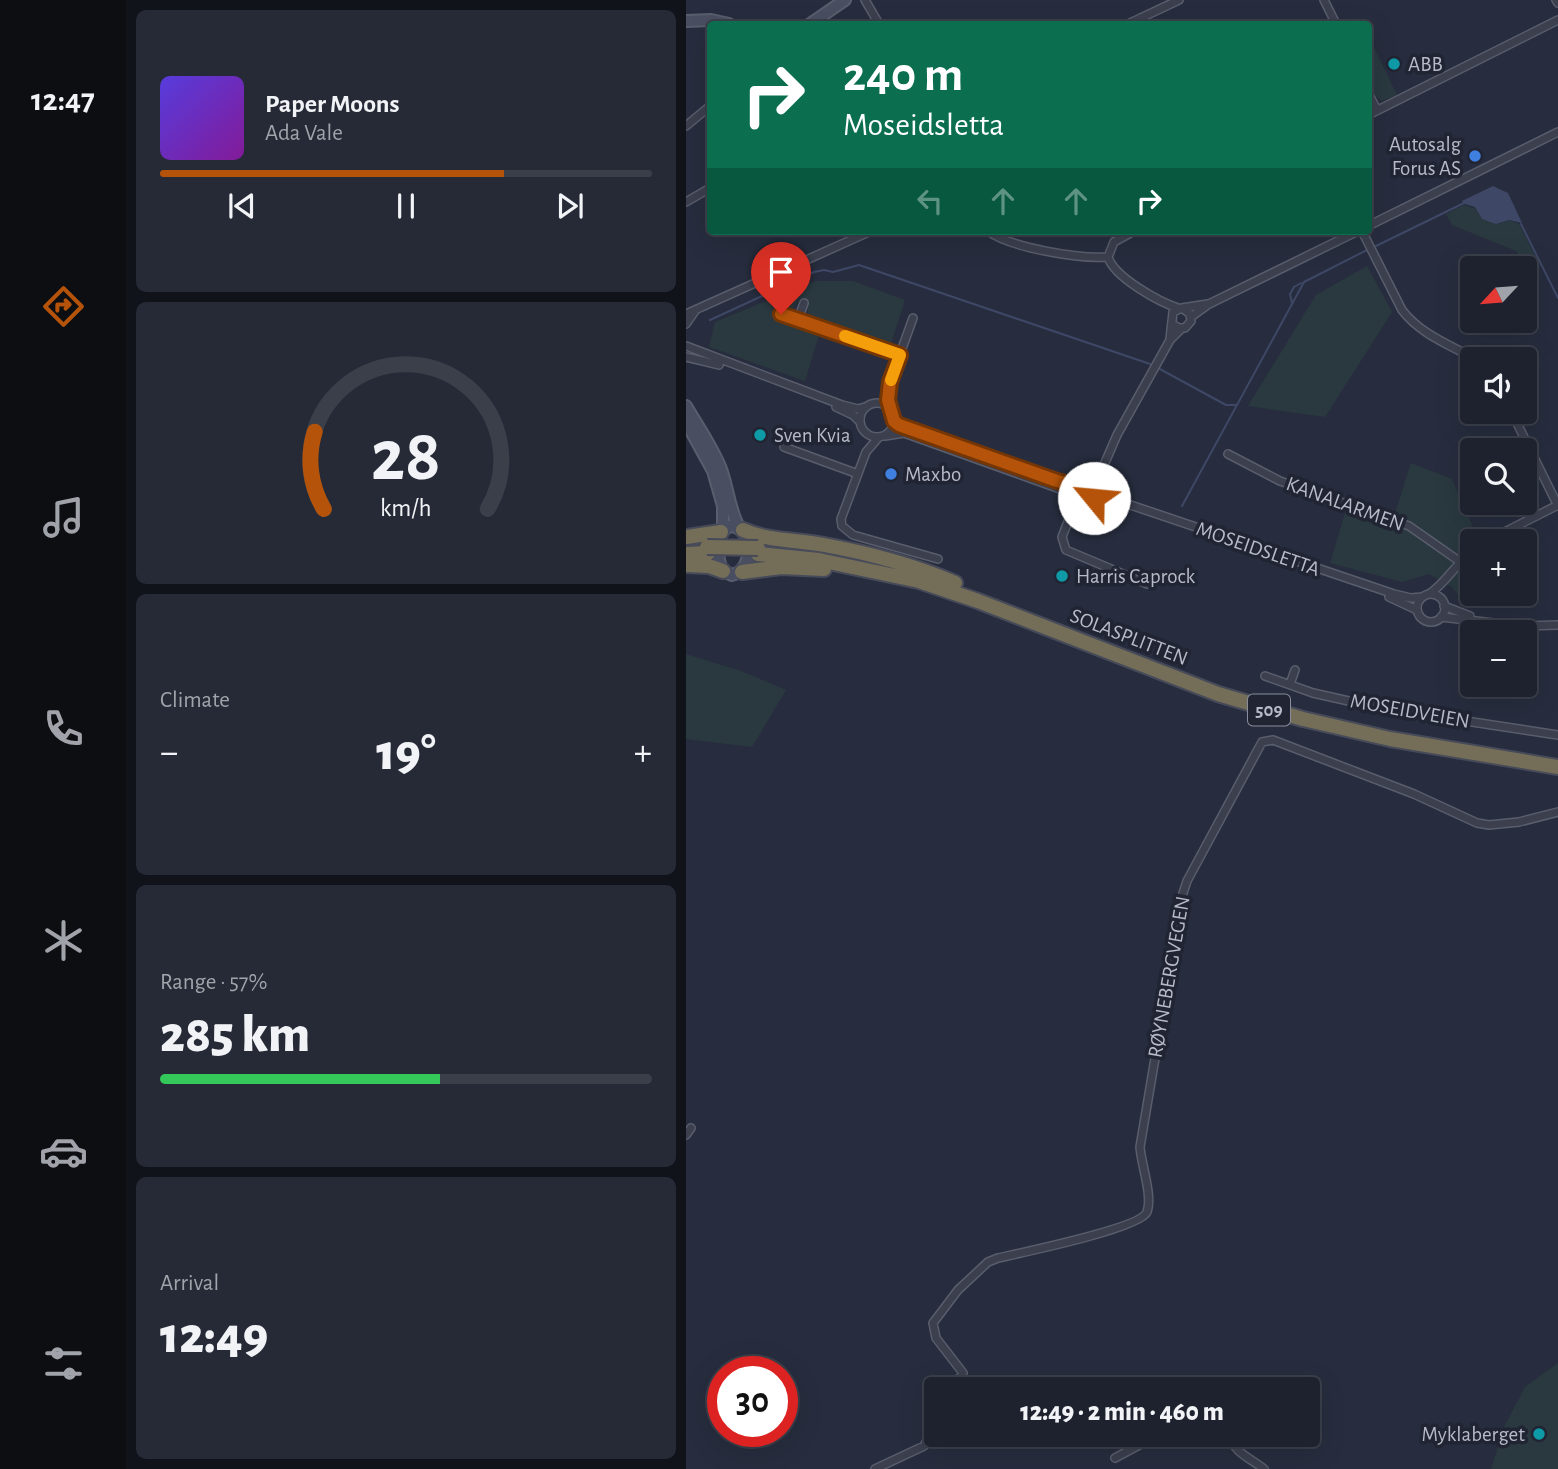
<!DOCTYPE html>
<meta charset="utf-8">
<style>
body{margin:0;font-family:"Alegreya Sans",sans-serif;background:#252a36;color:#f1f3f6;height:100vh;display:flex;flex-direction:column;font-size:26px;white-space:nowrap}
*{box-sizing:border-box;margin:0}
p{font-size:23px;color:#a0a4aa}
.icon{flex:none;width:38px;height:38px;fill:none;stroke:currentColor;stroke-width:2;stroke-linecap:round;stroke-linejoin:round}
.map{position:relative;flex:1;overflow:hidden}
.drawer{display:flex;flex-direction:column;gap:10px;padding:10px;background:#101319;width:560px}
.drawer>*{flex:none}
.top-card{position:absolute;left:21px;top:21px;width:665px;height:214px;border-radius:7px;box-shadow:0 7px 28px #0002,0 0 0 2px #3b3f4a;background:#0b6e4f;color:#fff;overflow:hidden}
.needle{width:46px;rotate:244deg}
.tools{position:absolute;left:774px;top:256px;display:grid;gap:14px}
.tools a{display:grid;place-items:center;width:77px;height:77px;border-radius:7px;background:#1d222e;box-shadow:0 7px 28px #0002,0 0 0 2px #3b3f4a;font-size:35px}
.speed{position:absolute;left:21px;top:1356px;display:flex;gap:14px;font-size:35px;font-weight:700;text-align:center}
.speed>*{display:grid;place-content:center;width:91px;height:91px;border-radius:50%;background:#1d222e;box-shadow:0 7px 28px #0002,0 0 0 2px #3b3f4a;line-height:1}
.speed .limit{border:10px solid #d22;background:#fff;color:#111}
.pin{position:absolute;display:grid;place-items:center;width:60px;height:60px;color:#fff;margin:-72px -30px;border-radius:50% 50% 50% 0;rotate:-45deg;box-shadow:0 0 7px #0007}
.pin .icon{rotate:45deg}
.me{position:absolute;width:77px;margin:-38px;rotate:298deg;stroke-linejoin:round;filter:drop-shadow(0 0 5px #0008)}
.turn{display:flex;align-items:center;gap:24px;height:147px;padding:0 21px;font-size:32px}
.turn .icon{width:91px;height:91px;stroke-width:2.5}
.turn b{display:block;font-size:49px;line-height:60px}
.lanes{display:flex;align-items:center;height:66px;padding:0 21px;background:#0003;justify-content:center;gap:35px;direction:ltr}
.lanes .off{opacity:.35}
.big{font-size:52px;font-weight:800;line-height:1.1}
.drawer .widget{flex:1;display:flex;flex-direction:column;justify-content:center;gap:10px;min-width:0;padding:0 24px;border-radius:10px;background:#252a36}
.drawer .dial{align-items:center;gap:0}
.dial svg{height:182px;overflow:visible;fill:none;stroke:#3b3f4a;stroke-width:7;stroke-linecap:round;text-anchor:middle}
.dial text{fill:#f1f3f6;stroke:none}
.song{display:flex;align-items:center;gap:21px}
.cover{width:84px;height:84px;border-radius:10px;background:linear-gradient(135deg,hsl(250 70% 55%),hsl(290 70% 35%))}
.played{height:7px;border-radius:4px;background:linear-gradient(90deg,#b45309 70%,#3b3f4a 70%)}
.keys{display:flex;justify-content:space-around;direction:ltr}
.heat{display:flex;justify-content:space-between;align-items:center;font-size:38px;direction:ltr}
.charge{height:10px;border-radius:5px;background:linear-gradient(90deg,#34c759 57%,#3b3f4a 0)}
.trip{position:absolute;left:238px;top:1377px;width:396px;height:70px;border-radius:7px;background:#1d222e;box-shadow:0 7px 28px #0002,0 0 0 2px #3b3f4a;font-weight:800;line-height:70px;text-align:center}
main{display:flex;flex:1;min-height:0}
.tab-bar{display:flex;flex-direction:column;width:126px;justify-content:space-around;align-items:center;background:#0c0e12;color:#a0a4aa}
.tab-bar .icon{width:49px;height:49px}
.tab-bar .active{color:#b45309}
.tab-bar b{font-size:32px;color:#f1f3f6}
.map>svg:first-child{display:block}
.green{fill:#29393f}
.water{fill:#3e4866}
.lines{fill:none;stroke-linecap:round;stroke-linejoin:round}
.stream{stroke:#3e4866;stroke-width:2}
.street-casing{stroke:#595d6c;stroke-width:10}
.secondary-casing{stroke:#595d6c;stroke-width:14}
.highway-casing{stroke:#464a59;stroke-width:18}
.street{stroke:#3b3f4e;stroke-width:7}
.secondary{stroke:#494e61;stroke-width:10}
.highway{stroke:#746e58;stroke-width:14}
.highway-bridge-casing{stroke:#464a59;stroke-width:18;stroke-linecap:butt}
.highway-bridge{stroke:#746e58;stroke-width:14}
.route-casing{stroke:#753606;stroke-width:18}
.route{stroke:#b45309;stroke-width:12}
.slow{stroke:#f59e0b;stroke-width:12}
.culture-dot{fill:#0f9aa8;stroke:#202433;stroke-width:2.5}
.shop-dot{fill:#3f7fe0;stroke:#202433;stroke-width:2.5}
.labels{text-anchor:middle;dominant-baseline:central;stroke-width:7;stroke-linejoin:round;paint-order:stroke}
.shield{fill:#202433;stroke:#8a8e9c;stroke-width:2}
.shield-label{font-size:19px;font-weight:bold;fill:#b7bbc9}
.poi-label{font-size:21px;fill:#b7bbc9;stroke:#202433;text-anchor:start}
.street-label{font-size:21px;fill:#b7bbc9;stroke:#202433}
</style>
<main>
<nav class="tab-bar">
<b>12:47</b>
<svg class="icon active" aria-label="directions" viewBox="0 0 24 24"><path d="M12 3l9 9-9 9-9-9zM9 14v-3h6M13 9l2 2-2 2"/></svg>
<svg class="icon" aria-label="music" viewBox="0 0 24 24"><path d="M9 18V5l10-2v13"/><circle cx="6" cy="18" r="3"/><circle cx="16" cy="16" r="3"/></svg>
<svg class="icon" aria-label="phone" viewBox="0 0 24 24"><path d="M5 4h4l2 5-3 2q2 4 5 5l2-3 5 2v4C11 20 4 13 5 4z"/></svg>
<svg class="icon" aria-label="climate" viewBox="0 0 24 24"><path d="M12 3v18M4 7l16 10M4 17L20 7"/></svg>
<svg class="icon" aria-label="car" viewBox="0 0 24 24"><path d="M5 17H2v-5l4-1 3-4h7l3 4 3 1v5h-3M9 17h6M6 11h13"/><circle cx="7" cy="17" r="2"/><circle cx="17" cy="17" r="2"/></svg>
<svg class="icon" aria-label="filters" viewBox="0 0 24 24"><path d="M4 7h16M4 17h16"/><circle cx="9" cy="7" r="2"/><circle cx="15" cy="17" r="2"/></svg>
</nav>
<section class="drawer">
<div class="widget">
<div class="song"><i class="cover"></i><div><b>Paper Moons</b><p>Ada Vale</p></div></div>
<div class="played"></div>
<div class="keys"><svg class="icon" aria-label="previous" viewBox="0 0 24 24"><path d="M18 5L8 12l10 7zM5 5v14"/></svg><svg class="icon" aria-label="pause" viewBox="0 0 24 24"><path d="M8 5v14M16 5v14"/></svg><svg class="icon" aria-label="next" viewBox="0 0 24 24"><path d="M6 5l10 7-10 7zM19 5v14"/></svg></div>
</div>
<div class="widget dial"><svg viewBox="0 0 100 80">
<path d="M14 69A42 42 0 1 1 86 69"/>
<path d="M14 69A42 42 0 0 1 10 35" stroke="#b45309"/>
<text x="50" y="56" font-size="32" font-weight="700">28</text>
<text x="50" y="72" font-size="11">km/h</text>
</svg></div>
<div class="widget"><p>Climate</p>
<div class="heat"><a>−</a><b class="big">19°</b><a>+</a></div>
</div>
<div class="widget"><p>Range · 57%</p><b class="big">285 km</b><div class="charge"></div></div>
<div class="widget"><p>Arrival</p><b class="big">12:49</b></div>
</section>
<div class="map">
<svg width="872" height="1469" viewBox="0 0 872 1469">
<rect width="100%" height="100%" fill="#272d3e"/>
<path class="green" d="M686,43L711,95L696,101C677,89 682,63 683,44Z
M778,205L790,209L795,218L812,224L823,220L833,224L854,266L845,272L830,251L766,225L760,214Z
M681,266L706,312L639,417L562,406L630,295Z
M130,281H167L219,300L204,347L122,318V302L114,299L105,311L96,309L93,319L133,335L119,381L23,347L29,322Z
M725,463L766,479L793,541H786V593H816L822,607L782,608L766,587L743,574L716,582L644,563L659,513L704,529Z
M0,654L55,671L100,690L66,747L0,739Z
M872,1363V1469H805L819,1425L839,1387Z"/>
<path class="water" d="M807,186L822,193L836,223L823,220L810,224L796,219L789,207L779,204L776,201Z"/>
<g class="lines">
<path class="stream" d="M835,224L872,298
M688,247L778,203
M606,303L604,294L608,287L615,283
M24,320L128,272L138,270L147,272L173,265L467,365
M472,368L540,405H551
M496,506L618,282L683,249"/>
<g class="street-casing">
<path id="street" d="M179,0L193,24
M638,0L650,24
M870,0L872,3
M442,24L493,0
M682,93L691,110
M682,115L872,20
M0,126L24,106
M0,202L24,188
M682,226L872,132
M302,231C325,248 393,259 422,257
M676,231L716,310C734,334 764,345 789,359
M422,257C428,277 473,302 492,308
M422,257L428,242L448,231
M496,308L522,304
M0,314L185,231
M95,314L214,355
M505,317L523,304L672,231
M112,320L118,303
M0,324L9,311
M484,339L487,312L496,308L504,314L505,321L499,328H493L486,324
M0,346L156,405L172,409L179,407
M0,357L33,365
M174 420a17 17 0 1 1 34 0a17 17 0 1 1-34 0Z
M150,407L167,415L173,421
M203,407L204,382L227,318
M825,411L872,506
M208,421L221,429L287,452
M199,436L218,433L388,494
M193,437L180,452L155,519L156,526L167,535L252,559
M98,447L172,474
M542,454L594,481L723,526L773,561
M364,479L391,487
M408,488L431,435L484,340L496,328
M409,493L708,594L725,598L736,597
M390,499L397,504L403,503L409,498L408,488L403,484L397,483L389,490L388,506L376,537L380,550L461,584
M406,501L433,507
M801,541L872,505
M743,594C760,583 769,564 786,552
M731 608a14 14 0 1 1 28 0a14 14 0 1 1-28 0Z
M703,597L731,610
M758,606L784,616
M755,617L834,626L872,625
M579,676L627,693L694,708L872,735
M604,684L609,670
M0,1135L5,1128
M265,1390L277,1373L250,1338L247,1323L272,1290L302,1262L312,1258C334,1253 455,1228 461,1212C467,1196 455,1164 454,1147L497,893L501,881L576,742L587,740L728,794L791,823L803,825L833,822L872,812
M533,1390L539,1387L540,1390
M544,1435C546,1452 566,1459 578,1469
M429,1458L472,1435
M189,1469L238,1446L250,1423"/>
</g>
<g class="secondary-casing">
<path id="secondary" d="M0,21L25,20L43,24
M124,24L159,0
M0,406C12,427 26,446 35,469C42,488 43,509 53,527
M0,422L27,471L37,506V530
M43,526C68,526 69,570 46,575L37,571C30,557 29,535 43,526Z"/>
</g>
<g class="highway-casing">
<path id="highway" d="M57,530C81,541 112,540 138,545C182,553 228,565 269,583
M0,537L35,532
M0,554L22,553
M72,554L133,560L233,581L292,601L532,694L617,719L704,739L872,767
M0,565L23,566L37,571
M56,572L95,567L138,569"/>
</g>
<use href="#street" class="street"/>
<use href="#secondary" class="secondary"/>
<use href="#highway" class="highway"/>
<g class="highway-bridge-casing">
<path id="highway-bridge" d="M21,547L72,548"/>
</g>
<use href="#highway-bridge" class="highway-bridge"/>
</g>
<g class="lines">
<g class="route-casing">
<path id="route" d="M95,314L214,355L204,382L202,400L208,421L213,425L371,481L391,486L397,483L403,484L409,490L408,498"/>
</g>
<use href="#route" class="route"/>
<path class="slow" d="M159,336L214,355L205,380"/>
</g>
<g class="culture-dot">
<circle cx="708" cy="64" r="7"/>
<circle cx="74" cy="435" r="7"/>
<circle cx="376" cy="576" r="7"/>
<circle cx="853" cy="1434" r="7"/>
</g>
<g class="shop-dot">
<circle cx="789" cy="156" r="7"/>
<circle cx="205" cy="474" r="7"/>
</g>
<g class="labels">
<rect class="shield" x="562" y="694.5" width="42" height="31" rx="5"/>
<g class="shield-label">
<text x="583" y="710">509</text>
</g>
<g class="poi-label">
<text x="722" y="64">ABB</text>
<text x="775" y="144" text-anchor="end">Autosalg<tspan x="775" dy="24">Forus AS</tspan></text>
<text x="88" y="435">Sven Kvia</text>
<text x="219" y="474">Maxbo</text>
<text x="390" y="576">Harris Caprock</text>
<text x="839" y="1434" text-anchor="end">Myklaberget</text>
</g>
<g class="street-label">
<text transform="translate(659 504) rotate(20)">KANALARMEN</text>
<text transform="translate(572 549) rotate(19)">MOSEIDSLETTA</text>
<text transform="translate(443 637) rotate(21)">SOLASPLITTEN</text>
<text transform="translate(724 711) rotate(10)">MOSEIDVEIEN</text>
<text transform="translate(483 977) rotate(-80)">RØYNEBERGVEGEN</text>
</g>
</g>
</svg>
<div class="tools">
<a><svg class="needle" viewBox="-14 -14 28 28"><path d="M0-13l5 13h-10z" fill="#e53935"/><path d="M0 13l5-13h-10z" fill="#a0a4aa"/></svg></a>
<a><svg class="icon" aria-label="sound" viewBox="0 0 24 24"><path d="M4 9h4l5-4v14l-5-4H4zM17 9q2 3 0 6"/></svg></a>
<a><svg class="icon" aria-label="search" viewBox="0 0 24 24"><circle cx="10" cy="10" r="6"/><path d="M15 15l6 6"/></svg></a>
<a>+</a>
<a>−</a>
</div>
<div class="speed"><div class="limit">30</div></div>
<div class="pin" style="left:95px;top:314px;background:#d93025"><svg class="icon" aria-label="arrive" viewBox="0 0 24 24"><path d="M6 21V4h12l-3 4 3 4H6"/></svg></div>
<svg class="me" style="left:408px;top:498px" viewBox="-20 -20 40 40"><circle r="19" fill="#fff"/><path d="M0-13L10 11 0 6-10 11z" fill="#b45309"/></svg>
<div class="trip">12:49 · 2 min · 460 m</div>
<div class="top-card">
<div class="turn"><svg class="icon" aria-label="right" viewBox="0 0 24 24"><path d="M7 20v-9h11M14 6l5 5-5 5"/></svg><div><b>240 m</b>Moseidsletta</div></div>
<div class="lanes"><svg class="icon off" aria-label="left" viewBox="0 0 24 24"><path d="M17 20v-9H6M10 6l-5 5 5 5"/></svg><svg class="icon off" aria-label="ahead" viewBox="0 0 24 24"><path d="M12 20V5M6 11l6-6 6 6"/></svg><svg class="icon off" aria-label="ahead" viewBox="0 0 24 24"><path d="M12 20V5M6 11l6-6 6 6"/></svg><svg class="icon" aria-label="right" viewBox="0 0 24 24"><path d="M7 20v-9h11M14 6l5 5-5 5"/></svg></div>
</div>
</div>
</main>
